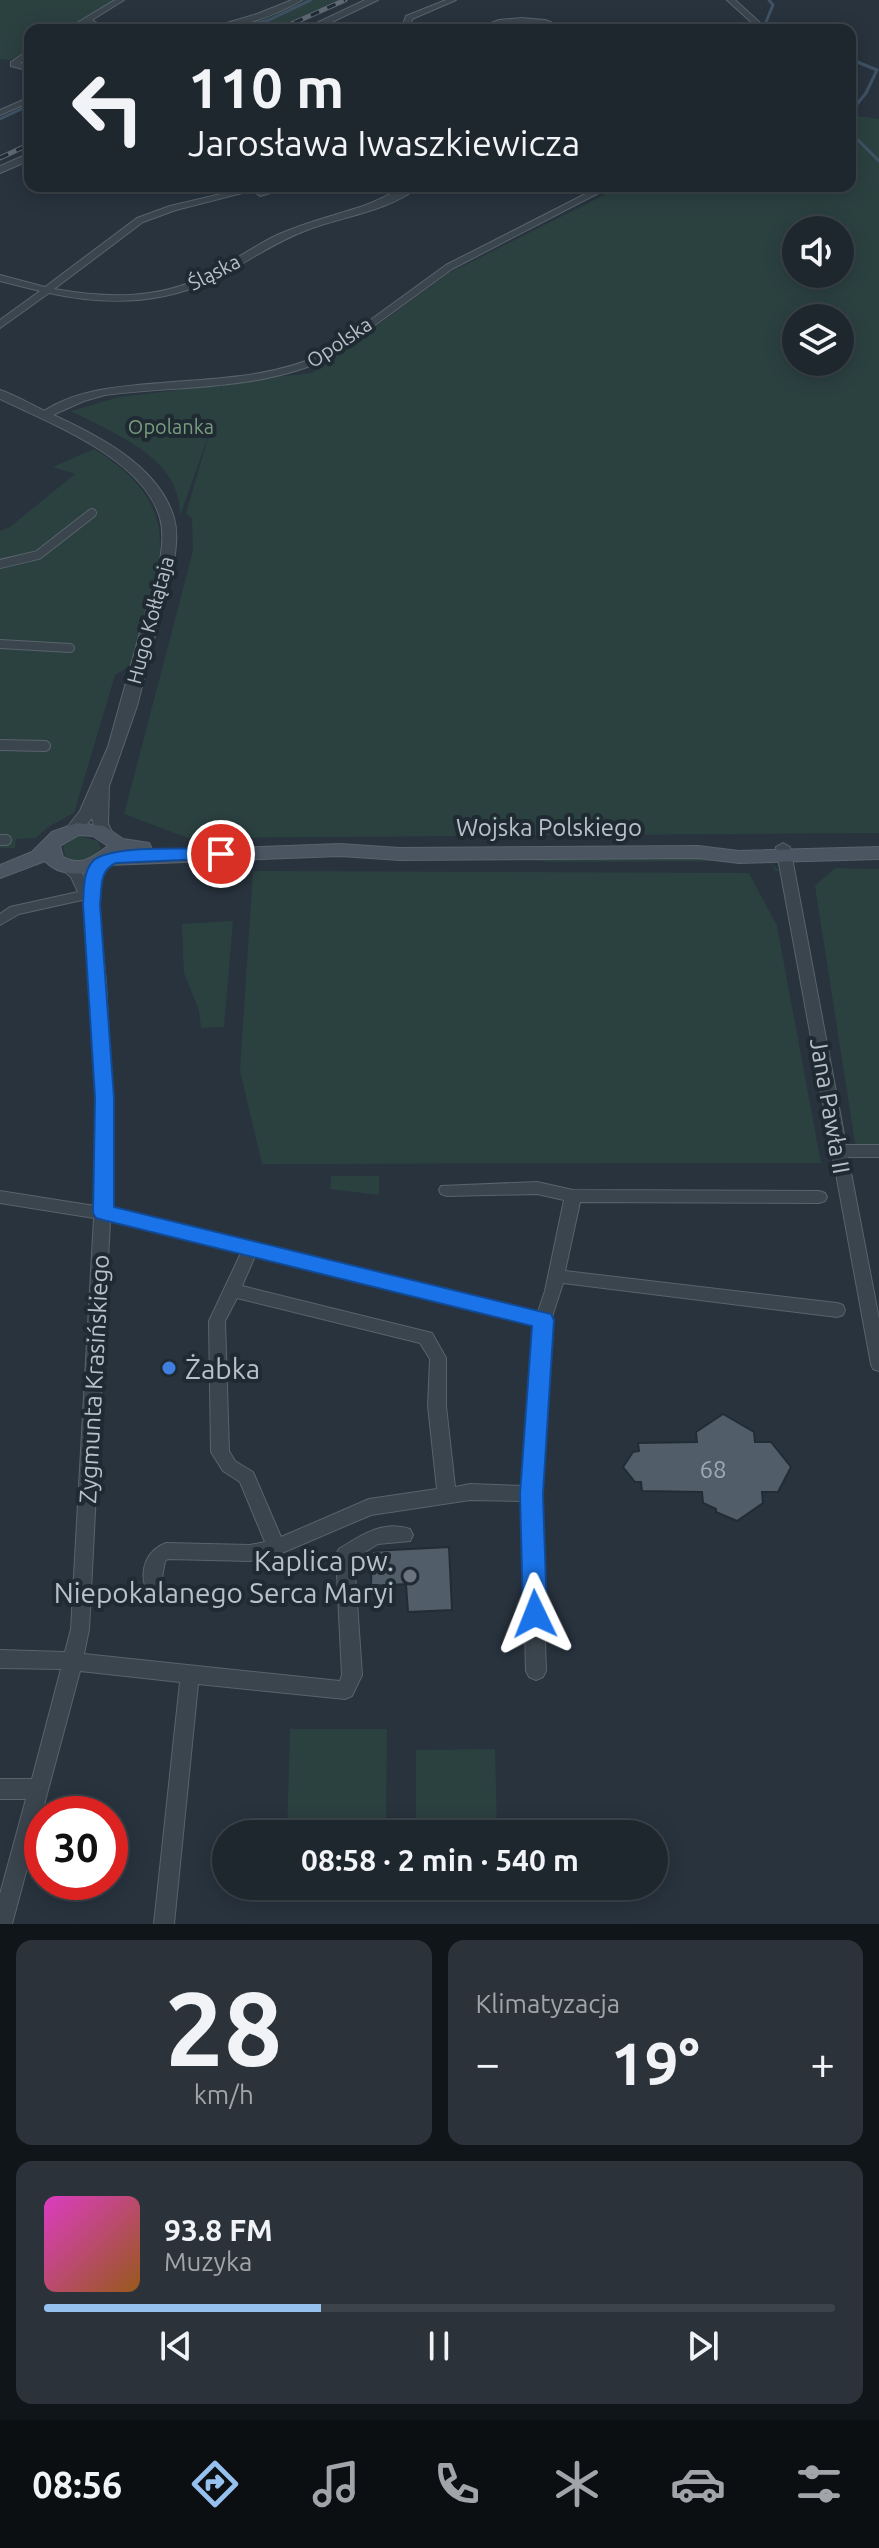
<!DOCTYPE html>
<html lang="pl">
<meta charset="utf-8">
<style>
body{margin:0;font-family:Ubuntu,sans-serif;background:#2b323a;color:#f1f3f6;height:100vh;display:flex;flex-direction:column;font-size:30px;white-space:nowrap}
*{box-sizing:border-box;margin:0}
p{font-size:26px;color:#a1a5aa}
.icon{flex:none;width:44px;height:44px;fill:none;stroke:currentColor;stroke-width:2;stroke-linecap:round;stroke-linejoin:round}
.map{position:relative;height:1924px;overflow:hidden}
.side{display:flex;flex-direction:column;gap:16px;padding:16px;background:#101519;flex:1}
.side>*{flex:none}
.banner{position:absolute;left:24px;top:24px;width:832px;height:168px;border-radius:16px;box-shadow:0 4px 20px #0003,0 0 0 2px #3c434a;background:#1e262e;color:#f1f3f6;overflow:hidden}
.tools{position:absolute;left:782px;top:216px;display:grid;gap:16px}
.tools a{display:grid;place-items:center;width:72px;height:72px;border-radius:50%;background:#1e262e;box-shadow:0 4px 20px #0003,0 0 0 2px #3c434a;font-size:40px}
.speed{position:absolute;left:24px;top:1796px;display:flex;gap:16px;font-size:40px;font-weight:700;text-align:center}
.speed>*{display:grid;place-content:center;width:104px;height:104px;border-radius:50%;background:#1e262e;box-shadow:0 4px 20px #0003,0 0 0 2px #3c434a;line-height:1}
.speed .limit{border:12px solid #d22;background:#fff;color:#111}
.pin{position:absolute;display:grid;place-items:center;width:68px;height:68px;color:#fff;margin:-34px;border:4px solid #fff;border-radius:50%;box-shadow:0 2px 8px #0007}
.me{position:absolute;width:88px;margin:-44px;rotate:358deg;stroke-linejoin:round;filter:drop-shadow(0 0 6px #0008)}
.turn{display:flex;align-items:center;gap:28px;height:168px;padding:0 32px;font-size:36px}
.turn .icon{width:104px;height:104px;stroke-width:2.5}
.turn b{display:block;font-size:56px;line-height:68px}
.big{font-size:60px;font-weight:700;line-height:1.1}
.side .widget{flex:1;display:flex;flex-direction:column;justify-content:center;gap:12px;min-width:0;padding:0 28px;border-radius:16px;background:#2b323a}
.side .dial{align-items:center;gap:0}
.dial b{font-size:104px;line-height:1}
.song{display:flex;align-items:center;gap:24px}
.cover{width:96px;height:96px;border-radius:12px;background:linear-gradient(135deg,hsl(310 70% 55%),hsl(30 70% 35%))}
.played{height:8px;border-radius:4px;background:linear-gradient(90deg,#96c1ef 35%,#3c434a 35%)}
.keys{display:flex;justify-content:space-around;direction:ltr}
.heat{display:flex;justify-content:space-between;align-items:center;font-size:44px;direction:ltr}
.side .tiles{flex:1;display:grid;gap:16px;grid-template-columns:1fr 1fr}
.widget:last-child{grid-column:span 2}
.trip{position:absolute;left:212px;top:1820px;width:456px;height:80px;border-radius:40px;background:#1e262e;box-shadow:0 4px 20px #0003,0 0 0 2px #3c434a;font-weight:700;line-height:80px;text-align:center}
.tab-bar{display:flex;height:128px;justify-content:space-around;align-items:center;background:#0c0f12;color:#a1a5aa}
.tab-bar .icon{width:56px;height:56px}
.tab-bar .selected{color:#96c1ef}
.tab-bar b{font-size:36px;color:#f1f3f6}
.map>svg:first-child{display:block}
.green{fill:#2b4140;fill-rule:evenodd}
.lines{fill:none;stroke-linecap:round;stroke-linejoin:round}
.stream{stroke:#3f5265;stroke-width:3}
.building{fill:#515e69;stroke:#222c35;stroke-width:2}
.pedestrian-far1-casing{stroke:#59636c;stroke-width:10}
.pedestrian-casing{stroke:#59636c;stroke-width:12}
.minor-casing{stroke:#59636c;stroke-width:2}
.tertiary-casing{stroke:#59636c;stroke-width:2}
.secondary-casing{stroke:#59636c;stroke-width:2}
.pedestrian-far1{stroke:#3b454e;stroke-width:8}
.pedestrian{stroke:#3b454e;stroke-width:10}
.minor{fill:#3b454e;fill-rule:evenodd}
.tertiary{fill:#3b454e;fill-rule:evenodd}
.secondary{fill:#4a5561;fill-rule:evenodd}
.rail-casing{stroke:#5e6975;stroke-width:5}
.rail{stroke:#202a33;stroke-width:3;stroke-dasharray:9;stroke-linecap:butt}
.route{fill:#1a73e8;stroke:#114b97;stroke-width:2}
.shop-dot{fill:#3f7fe0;stroke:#202a33;stroke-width:3}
.worship-dot{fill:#6b7280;stroke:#202a33;stroke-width:3}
.labels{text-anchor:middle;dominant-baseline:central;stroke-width:8;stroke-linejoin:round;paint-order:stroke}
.far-street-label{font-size:20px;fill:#b8c0c9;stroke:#202a33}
.far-park-label{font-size:20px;fill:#789d7d;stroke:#202a33}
.street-label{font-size:24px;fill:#b8c0c9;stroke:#202a33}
.near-number-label{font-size:24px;fill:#9ea8b1}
.near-poi-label{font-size:28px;fill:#b8c0c9;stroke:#202a33;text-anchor:start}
</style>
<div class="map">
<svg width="879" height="1924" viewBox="0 0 879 1924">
<rect width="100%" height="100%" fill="#28333e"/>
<path class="green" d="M0,0H117L61,30H30V48L10,60L0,59Z
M300,0H338L272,30H212L260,18Z
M850,115L879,119V833L188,838L124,814L193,551L192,519L186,513L211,428L180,516C182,458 115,434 71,411L119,397L221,385V391L223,383L312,373L449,273L620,187L850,186ZM796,230H840V274H796ZM796,318H840V362H796Z
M94,449C196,512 156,571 130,666L115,675L74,813L48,827L36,838L16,839L15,848H0V531L10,527L75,474L53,467Z
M79,836L98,841L101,848C93,861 78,863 65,856L63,846Z
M504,857H692L766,860L780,871H775L772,865L764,861L549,862Z
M835,868L879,869V1148L856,1149L815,886Z
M253,871L749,873L777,926L821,1163L262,1164L240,1071Z
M233,921L224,1027L201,1028L199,1010L184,973L182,924Z
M331,1176H379V1195L330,1189Z
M290,1729H387L386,1834H287Z
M495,1749L497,1833L416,1834V1750Z
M285,1886H386V1893H285Z"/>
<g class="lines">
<path class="stream" d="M769,0L773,5L766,22L771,30
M234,29L269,20L311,0
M850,59L877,70L866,93L850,113
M0,119L30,105
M850,132L879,161"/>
</g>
<path class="building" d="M723,1414L754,1432L755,1442H771L791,1467L778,1492H762L763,1503L737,1521L716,1512V1509L703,1503L702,1492L642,1491L641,1482H635L623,1467L633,1452L639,1451L638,1443L697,1442L696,1432Z
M449,1547L452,1610L408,1612L406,1584L371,1586L372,1551Z"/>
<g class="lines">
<g class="pedestrian-far1-casing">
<path id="pedestrian-far1" d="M0,564L38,555L92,513
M0,644L70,648"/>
</g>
<g class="pedestrian-casing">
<path id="pedestrian" d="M0,745L45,746
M0,840H6"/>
</g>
<g class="minor-casing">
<path id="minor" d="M115,0H124L92,20L108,30H99L86,23L74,30H65Z
M292,0H302C275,16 235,30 203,30L257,14Z
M446,0H456L412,19L411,24L416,30H408L403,24L406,16Z
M727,0H735L768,30H760Z
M522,18L545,20L571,30L522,22L473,30L499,20Z
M27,51H30V56L20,63L30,67V71L11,66V62Z
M30,97V102L0,115V110Z
M255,186H270L176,210L143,222L54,289C106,298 157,300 205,276C229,264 251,248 275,236C303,223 333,216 363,206C381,200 401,186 420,186C389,211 344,216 307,230C272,243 243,265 210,281C158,305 103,305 49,293L0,328V320L40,291L0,281V275L45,287L137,218L170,206Z
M279,186H294L260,196L256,193Z
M601,186H612L452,269L331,357C262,391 180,385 105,395L84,401L46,418L37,416C74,387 128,386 173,382C225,378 277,376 325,353L446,265Z
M783,843L790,847L846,1145H879V1157H848L879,1319V1371L873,1369L871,1364L776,847Z
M100,859L107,863L102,872L98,904L106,982L114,1143L110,1209L538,1312L545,1291L564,1200L537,1194L447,1196L441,1194L439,1190L441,1186L537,1182L573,1190L819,1191L825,1193L827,1197L825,1201L819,1203L580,1202L565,1271L837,1303L843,1305L845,1310L843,1315L837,1317L563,1283L551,1320L540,1494L546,1671L543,1677L536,1680L529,1677L526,1671L522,1501L470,1500L371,1515L282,1553L250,1561L168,1559L165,1561L160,1589L153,1591L146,1589C139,1569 147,1550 166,1543L250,1545L265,1542L240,1482L223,1471L211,1452L209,1321L241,1253L110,1221L89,1629L84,1654L340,1681L342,1675L336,1555L339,1549C361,1535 383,1520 410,1529L413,1535L410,1541L378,1544L354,1559L362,1675L352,1696L345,1699L198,1684L174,1924H154L180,1682L80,1671L12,1924H0V1894L26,1799H0V1779H32L61,1669L0,1668V1650L65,1652L71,1629L94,1218L0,1203V1191L95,1206L98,1143L92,982L84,903L82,900L19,914L0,925V914L10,907L78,892L71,877L60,867L62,864C74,861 82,872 87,882L88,872L95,860ZM255,1256L534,1325L523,1486L470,1484L455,1487L446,1406V1358L432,1333L242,1286ZM237,1298L420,1343L430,1359L428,1406L437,1489L369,1499L281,1537L253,1472L235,1461L229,1451L225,1321Z"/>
</g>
<g class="tertiary-casing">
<path id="tertiary" d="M365,0H378L315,30H302Z
M30,153V160L0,173V166Z
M0,390C15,395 30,404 45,411C92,433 158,463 174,518C178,532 176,547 174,561L137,706L109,786L108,824L112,832L104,837L96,832L92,818L79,834H67L65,830L80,811L108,747L160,561C162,547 164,532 160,518C143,458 51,424 0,399Z"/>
</g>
<g class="secondary-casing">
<path id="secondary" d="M77,823L104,826L123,839L149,843L151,847L149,851L340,844L400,848L698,846L739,851L879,847V859L739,863L698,858L400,860L340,856L108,865C89,876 61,878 45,861L0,878V865L32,852L52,832ZM79,835L93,836L108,846C93,857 82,867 63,857L60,846Z"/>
</g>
<use href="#pedestrian-far1" class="pedestrian-far1"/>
<use href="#pedestrian" class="pedestrian"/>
<use href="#minor" class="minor"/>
<use href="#tertiary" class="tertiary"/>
<use href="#secondary" class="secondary"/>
<g class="rail-casing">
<path id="rail" d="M278,30L345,0
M0,158L30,144"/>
</g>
<use href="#rail" class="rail"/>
</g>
<path class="route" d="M221,849L227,850L230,854L227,858L116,863C99,870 102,888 100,904L114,1098V1207L551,1314L554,1320L543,1494L547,1614L543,1622L535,1625L526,1622L523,1614L520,1494L532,1326L103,1220L96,1218L93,1213L95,1098L83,904C84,890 83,873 92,862C107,844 196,849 221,849Z"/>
<circle class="shop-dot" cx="169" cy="1368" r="8"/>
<circle class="worship-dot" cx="410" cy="1576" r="8"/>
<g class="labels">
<g class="far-street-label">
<text transform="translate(214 272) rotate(-27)">Śląska</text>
<text transform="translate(339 342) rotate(-34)">Opolska</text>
<text transform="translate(150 620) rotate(-75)">Hugo Kołłątaja</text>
</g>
<g class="far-park-label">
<text x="171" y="426">Opolanka</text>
</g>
<g class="street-label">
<text x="549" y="827">Wojska Polskiego</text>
<text transform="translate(830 1106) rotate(80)">Jana Pawła II</text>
<text transform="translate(94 1379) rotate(-87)">Zygmunta Krasińskiego</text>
</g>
<g class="near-number-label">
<text x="713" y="1469">68</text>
</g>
<g class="near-poi-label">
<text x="185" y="1368">Żabka</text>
<text x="394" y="1560" text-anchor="end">Kaplica pw.<tspan x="394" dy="32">Niepokalanego Serca Maryi</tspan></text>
</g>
</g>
</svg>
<div class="tools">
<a><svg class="icon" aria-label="sound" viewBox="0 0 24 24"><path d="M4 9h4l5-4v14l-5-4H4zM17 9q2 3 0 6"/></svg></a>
<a><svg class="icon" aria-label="layers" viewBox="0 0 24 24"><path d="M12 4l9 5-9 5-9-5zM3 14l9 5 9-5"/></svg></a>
</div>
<div class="speed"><div class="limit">30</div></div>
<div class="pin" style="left:221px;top:854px;background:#d93025"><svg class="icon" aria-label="arrive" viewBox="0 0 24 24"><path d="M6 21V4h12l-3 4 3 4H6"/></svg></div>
<svg class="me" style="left:535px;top:1614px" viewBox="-20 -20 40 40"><path d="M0-17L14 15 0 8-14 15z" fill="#1a73e8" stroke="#fff" stroke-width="4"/></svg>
<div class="trip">08:58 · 2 min · 540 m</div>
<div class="banner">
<div class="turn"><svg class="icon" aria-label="left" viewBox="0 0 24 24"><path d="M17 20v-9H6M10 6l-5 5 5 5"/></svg><div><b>110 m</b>Jarosława Iwaszkiewicza</div></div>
</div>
</div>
<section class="side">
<div class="tiles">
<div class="widget dial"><b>28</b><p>km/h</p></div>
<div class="widget"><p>Klimatyzacja</p>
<div class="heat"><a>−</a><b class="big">19°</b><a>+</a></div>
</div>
<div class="widget">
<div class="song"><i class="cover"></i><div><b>93.8 FM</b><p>Muzyka</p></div></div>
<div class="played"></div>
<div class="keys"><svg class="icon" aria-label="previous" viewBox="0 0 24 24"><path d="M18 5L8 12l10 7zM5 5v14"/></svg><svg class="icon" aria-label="pause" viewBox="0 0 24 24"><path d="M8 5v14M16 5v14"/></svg><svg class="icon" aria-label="next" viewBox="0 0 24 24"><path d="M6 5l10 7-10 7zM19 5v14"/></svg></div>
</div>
</div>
</section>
<nav class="tab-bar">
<b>08:56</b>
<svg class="icon selected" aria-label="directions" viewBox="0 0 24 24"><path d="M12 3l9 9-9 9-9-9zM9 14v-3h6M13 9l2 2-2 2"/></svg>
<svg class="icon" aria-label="music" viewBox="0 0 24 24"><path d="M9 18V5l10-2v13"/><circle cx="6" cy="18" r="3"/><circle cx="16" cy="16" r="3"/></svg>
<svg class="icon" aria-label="phone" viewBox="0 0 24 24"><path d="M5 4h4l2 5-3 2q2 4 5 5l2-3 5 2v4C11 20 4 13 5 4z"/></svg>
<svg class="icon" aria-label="climate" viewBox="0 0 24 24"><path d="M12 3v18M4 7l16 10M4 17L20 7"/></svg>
<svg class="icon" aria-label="car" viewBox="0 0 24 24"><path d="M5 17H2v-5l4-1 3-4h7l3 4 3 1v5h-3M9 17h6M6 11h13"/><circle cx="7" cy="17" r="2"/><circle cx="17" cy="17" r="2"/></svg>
<svg class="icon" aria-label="filters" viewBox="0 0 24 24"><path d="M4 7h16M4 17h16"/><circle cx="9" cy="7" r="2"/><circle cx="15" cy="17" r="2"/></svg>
</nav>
